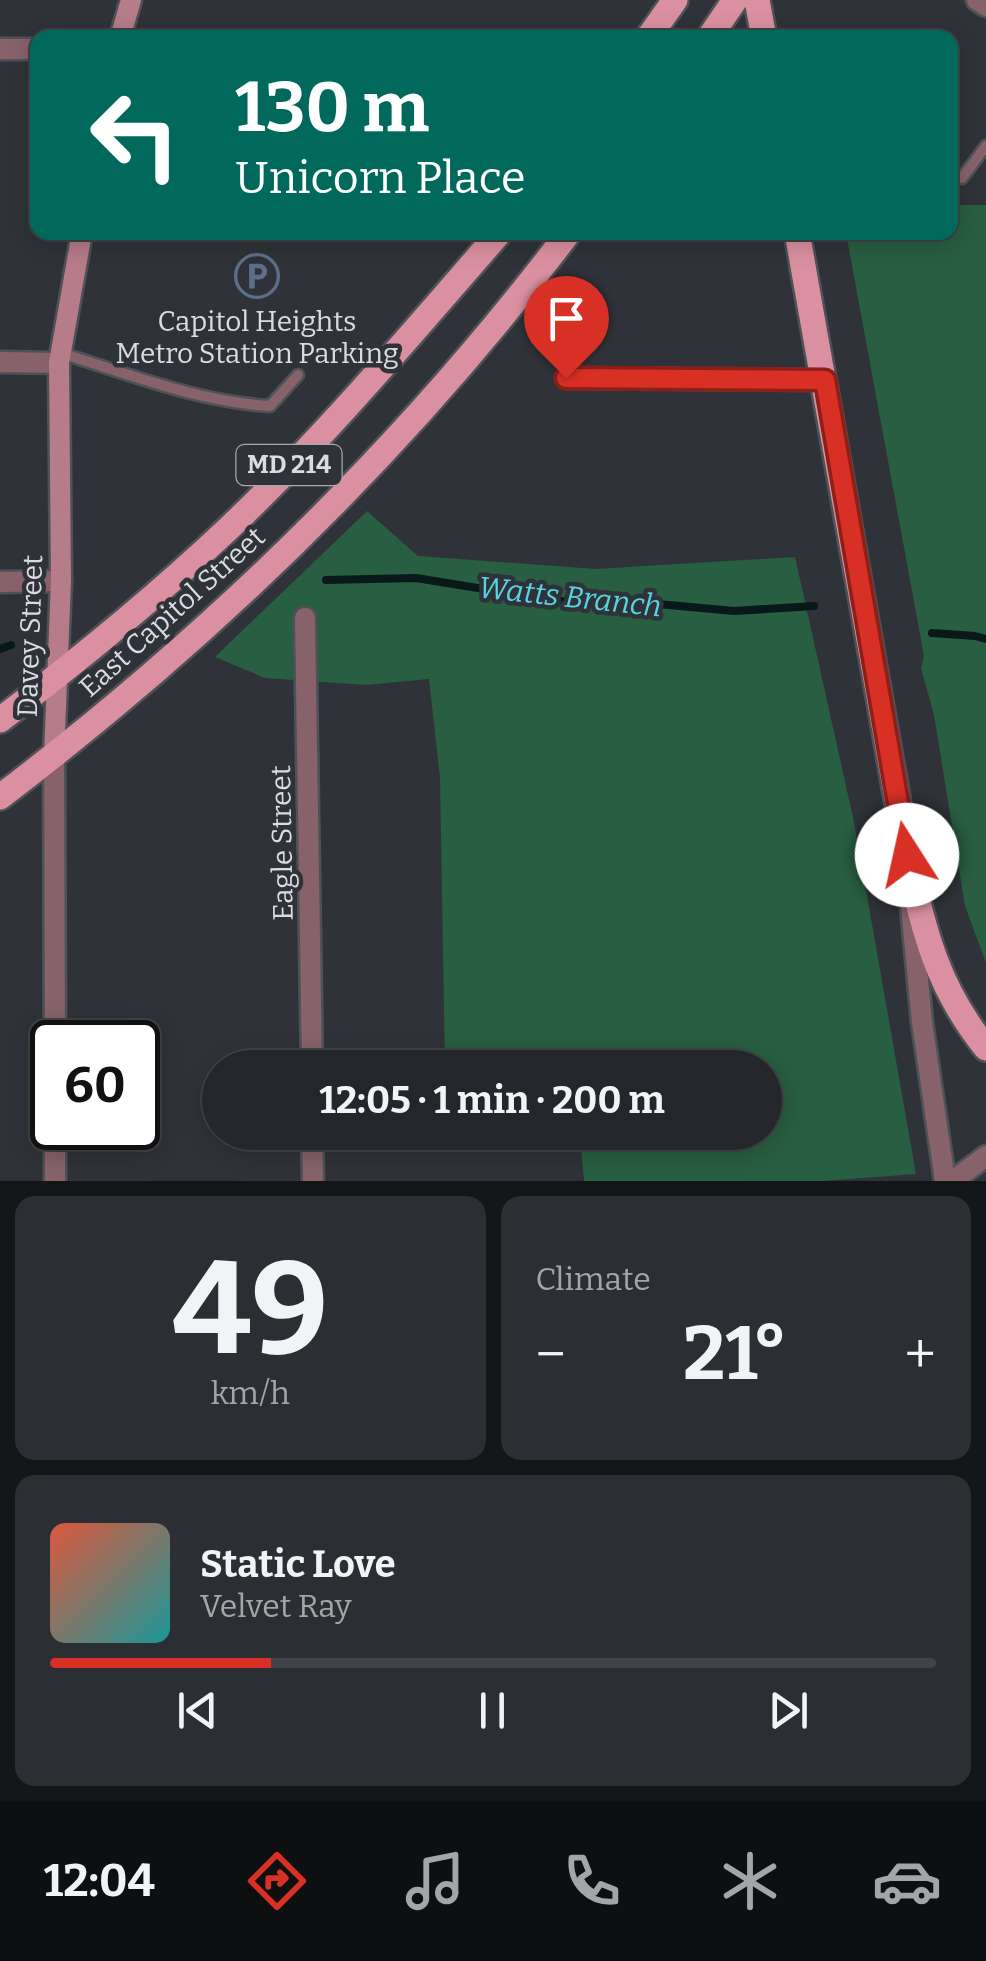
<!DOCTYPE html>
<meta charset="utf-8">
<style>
body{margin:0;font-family:Bitter,serif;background:#2b2e32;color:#f1f3f6;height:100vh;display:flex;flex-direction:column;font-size:38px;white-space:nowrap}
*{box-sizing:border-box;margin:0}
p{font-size:32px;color:#a3a5a8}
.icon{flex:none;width:55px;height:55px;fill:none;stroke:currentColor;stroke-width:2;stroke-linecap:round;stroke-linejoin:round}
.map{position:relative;height:1181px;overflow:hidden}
.details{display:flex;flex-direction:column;gap:15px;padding:15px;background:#131517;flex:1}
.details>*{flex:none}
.hud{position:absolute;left:30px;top:30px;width:928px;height:210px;border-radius:20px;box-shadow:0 5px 25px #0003,0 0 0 2px #404347;background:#00695c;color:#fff;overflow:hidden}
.speed{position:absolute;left:30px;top:1020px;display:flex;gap:20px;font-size:50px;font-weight:700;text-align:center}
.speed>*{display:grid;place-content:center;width:130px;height:130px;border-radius:50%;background:#23262a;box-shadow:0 5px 25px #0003,0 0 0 2px #404347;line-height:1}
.speed .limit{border:5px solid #111;border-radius:15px;background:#fff;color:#111}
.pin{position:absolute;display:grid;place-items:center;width:85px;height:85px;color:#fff;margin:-102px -42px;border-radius:50% 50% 50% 0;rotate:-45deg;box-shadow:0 0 10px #0007}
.pin .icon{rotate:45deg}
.me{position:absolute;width:110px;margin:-55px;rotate:350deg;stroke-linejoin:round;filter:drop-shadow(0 0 8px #0008)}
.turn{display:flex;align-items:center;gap:35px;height:210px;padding:0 40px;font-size:45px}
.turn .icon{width:130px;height:130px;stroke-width:2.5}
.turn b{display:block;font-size:70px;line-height:85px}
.big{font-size:75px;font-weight:700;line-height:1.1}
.details .widget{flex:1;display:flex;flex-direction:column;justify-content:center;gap:15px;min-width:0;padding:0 35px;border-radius:20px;background:#2b2e32}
.details .dial{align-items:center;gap:0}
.dial b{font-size:130px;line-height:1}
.song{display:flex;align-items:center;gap:30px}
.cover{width:120px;height:120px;border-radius:15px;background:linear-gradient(135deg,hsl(10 70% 55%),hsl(180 70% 35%))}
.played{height:10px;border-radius:5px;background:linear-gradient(90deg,#d93025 25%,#404347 25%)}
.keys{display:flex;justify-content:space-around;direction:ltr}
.heat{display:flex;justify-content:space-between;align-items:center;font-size:55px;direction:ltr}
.details .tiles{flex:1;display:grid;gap:15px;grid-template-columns:1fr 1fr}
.widget:last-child{grid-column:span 2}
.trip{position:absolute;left:202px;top:1050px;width:580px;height:100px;border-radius:50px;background:#23262a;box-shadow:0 5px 25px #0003,0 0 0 2px #404347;font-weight:700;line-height:100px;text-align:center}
.menu{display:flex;height:160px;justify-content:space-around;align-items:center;background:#0e0f11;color:#a3a5a8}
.menu .icon{width:70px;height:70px}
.menu .current{color:#d93025}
.menu b{font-size:45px;color:#f1f3f6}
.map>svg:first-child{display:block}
.green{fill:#285e41}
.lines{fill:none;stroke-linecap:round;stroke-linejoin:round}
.stream{stroke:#09191a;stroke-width:8}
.lane-casing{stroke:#4e5156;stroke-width:15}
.street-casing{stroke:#4e5156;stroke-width:25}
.secondary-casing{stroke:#4e5156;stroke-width:25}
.primary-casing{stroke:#4e5156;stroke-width:30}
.lane{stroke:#87626a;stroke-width:10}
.street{stroke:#87626a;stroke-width:20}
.secondary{stroke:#b77c89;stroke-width:20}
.primary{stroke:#db90a1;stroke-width:25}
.route-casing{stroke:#8d1f18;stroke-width:25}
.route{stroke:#d93025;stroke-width:18}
.labels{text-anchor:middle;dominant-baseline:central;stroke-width:9;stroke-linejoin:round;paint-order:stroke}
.shield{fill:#2f3238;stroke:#a6a9ae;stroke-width:2.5}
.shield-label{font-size:25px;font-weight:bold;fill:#d9dce0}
.poi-label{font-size:28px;fill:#d9dce0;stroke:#2f3238}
.street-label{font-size:28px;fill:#d9dce0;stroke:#2f3238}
.water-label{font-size:30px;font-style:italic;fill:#56d4e1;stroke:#2f3238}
</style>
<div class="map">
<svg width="986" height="1181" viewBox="0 0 986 1181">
<rect width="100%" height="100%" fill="#2f3238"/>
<path class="green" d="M950,205H986V963L965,906L934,715L921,668L924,656L846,233L950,232Z
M367,511L418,556L596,569L795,557L854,822L916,1174L822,1181H584L581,1149L446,1141V1132H765V1068L445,1067L440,778L429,679L366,685L265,678L215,657Z"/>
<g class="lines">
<path class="stream" d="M326,580L416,578L558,601L658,604L734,611L814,606
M932,633L975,636L986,639
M0,649L11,645"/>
<g class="lane-casing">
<path id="lane" d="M962,178L986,146
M61,353C128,374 199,402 270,406L298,375"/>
</g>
<g class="street-casing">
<path id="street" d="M977,0L986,6
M0,49H38
M0,362L59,363
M566,378L825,380
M0,582L61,581
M305,618L312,1068
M54,756L55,1042
M911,907L922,1022L945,1181
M55,1128V1181
M312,1132L313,1181
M953,1181L986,1156"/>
</g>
<g class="secondary-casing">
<path id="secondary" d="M120,38L131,0
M54,756L61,581L59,363L82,232"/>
</g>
<g class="primary-casing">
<path id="primary" d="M757,0L764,38
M648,38L675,0
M709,38L735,0
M797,232L907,855C924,930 936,986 986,1048
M0,720C79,660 156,597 228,529C325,437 412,333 500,232
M0,797C213,635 407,446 569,232"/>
</g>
<use href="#lane" class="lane"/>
<use href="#street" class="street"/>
<use href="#secondary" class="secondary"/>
<use href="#primary" class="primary"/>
</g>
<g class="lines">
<g class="route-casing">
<path id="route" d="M566,378L825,380L907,855"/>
</g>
<use href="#route" class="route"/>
</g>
<defs>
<g id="parking-ring" transform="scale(2.25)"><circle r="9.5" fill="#2f3238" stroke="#5c6f8a" stroke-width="1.5"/><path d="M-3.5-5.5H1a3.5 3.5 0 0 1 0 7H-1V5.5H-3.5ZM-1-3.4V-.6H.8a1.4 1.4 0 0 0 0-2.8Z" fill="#5c6f8a"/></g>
</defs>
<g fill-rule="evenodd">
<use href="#parking-ring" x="257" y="276"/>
</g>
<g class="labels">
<rect class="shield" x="236.5" y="445" width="105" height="40" rx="8"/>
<g class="shield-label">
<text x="289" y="465">MD 214</text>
</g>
<g class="poi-label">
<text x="257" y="321">Capitol Heights<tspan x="257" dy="32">Metro Station Parking</tspan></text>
</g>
<g class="street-label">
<text transform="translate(172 612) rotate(-42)">East Capitol Street</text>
<text transform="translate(30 636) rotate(-88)">Davey Street</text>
<text transform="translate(282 843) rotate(-91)">Eagle Street</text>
</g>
<g class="water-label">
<text transform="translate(570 597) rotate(6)">Watts Branch</text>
</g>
</g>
</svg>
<div class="speed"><div class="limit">60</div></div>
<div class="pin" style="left:566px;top:378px;background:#d93025"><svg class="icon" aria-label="arrive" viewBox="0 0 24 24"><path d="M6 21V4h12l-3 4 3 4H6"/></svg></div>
<svg class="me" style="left:907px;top:855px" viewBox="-20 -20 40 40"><circle r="19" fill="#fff"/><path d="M0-13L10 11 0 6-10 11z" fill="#d93025"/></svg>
<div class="trip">12:05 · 1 min · 200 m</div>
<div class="hud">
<div class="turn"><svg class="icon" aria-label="left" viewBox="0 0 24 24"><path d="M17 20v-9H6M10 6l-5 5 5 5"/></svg><div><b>130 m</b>Unicorn Place</div></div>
</div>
</div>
<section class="details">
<div class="tiles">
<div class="widget dial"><b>49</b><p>km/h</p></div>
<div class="widget"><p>Climate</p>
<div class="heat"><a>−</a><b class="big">21°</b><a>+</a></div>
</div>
<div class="widget">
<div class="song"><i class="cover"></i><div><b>Static Love</b><p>Velvet Ray</p></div></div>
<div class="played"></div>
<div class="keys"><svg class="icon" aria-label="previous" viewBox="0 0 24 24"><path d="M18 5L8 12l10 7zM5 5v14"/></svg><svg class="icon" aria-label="pause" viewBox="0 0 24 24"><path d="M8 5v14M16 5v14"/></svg><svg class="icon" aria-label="next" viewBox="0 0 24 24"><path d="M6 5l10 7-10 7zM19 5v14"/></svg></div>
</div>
</div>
</section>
<nav class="menu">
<b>12:04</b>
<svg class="icon current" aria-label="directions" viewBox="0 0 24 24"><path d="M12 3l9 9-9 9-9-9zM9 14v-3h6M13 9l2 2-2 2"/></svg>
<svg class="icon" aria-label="music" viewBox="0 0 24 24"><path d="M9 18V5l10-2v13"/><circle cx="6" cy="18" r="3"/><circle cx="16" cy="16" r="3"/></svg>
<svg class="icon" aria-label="phone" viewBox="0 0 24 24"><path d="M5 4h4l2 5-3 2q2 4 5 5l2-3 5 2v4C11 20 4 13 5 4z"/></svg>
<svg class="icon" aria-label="climate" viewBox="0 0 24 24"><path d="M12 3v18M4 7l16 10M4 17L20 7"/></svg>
<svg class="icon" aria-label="car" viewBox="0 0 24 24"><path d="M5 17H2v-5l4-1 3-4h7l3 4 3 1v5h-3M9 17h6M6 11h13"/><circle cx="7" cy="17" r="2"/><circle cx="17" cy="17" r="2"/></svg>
</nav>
